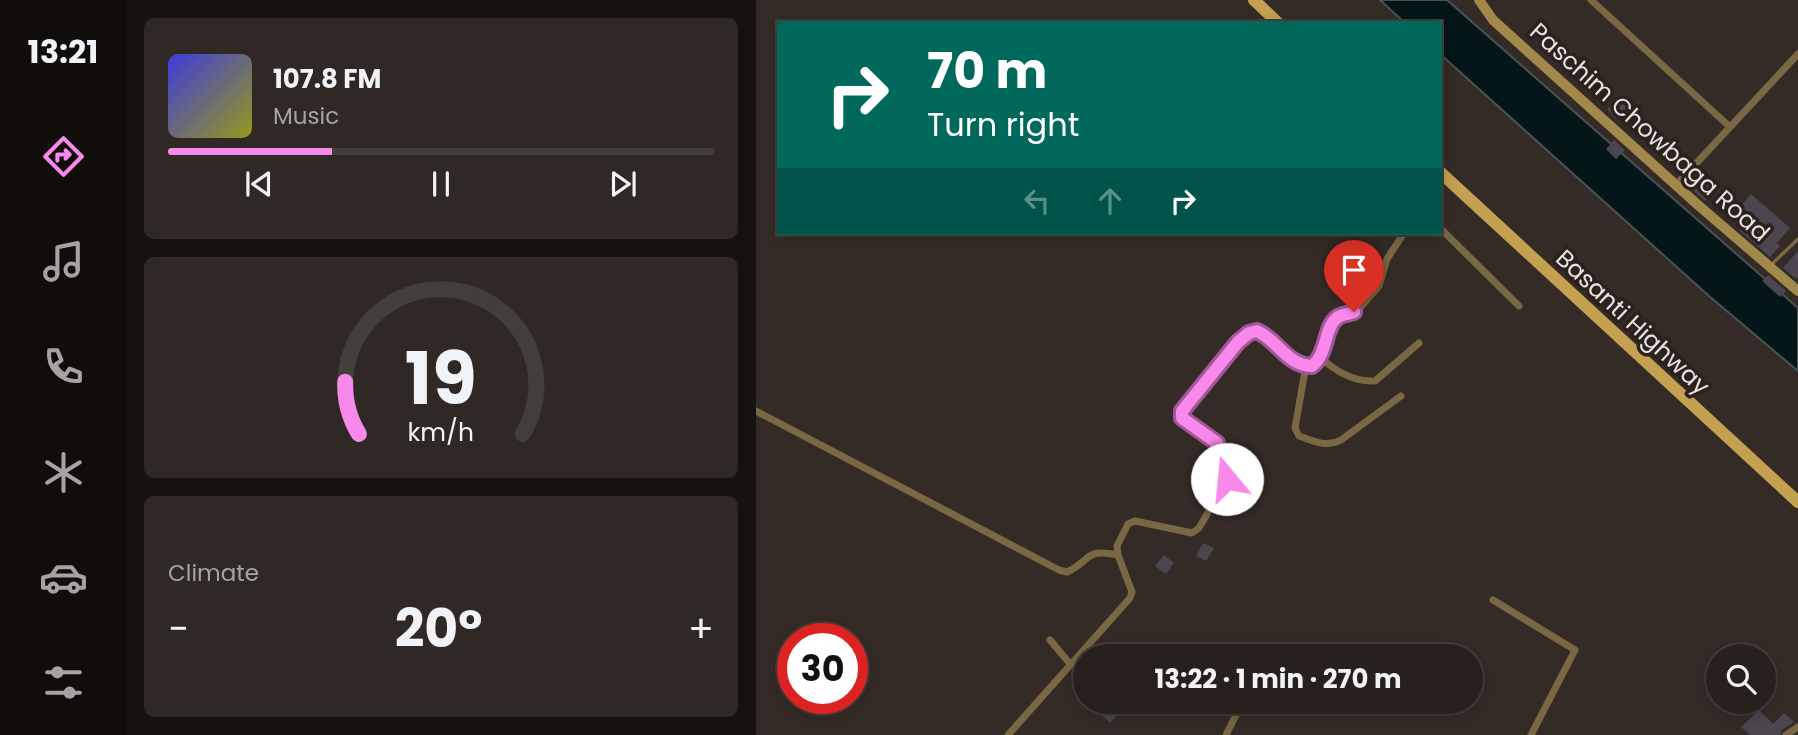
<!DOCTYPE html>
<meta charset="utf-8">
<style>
body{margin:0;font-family:Poppins,sans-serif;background:#302825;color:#f1f3f6;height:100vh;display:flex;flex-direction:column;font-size:26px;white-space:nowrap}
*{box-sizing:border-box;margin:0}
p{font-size:23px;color:#a5a3a3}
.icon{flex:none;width:38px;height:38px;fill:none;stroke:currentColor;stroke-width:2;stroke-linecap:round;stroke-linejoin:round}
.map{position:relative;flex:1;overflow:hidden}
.details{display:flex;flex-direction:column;gap:18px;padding:18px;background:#16120f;width:630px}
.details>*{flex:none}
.guide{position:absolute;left:21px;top:21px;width:665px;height:214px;border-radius:0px;box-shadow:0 4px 18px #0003,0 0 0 2px #443e3b;background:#00695c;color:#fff;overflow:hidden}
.fabs{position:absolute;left:950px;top:644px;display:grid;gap:14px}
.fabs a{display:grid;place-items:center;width:70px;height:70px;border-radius:50%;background:#28201c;box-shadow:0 4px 18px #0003,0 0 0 2px #443e3b;font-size:35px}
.speed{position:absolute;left:21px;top:623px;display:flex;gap:14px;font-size:35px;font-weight:700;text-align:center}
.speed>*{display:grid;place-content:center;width:91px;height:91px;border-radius:50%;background:#28201c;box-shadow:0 4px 18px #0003,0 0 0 2px #443e3b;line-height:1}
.speed .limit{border:10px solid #d22;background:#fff;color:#111}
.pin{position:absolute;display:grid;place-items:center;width:60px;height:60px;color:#fff;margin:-72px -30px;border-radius:50% 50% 50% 0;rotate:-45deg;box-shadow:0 0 7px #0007}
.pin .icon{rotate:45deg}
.me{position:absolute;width:77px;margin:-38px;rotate:343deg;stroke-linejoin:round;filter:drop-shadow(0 0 5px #0008)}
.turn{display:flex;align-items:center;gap:24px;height:147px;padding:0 35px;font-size:32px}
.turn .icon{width:91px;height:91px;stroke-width:2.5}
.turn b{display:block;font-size:49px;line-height:60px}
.lanes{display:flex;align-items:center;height:66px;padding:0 35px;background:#0003;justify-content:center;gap:35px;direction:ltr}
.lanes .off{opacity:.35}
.big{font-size:52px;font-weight:700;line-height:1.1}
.details .card{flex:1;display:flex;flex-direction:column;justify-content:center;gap:10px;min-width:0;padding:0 24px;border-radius:10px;background:#302825}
.details .dial{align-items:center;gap:0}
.dial svg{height:182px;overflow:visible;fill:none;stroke:#443e3b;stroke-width:7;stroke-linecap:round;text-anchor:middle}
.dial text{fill:#f1f3f6;stroke:none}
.song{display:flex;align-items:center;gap:21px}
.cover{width:84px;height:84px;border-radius:10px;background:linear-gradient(135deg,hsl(240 70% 55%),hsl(60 70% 35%))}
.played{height:7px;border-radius:4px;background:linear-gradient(90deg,#f888ea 30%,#443e3b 30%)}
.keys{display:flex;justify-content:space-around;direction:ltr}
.heat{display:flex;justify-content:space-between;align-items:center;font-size:38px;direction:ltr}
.trip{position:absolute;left:317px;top:644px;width:410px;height:70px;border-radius:35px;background:#28201c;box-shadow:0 4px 18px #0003,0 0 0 2px #443e3b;font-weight:700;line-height:70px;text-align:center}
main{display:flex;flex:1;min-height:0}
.menu{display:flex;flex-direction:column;width:126px;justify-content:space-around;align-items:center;background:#100d0b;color:#a5a3a3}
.menu .icon{width:49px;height:49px}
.menu .on{color:#f888ea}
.menu b{font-size:32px;color:#f1f3f6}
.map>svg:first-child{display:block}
.water{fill:#041617;stroke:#495353;stroke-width:2}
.building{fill:#4b464f}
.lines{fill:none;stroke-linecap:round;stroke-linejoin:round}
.lane{stroke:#796843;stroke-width:3.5}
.street{stroke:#796843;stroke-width:7}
.secondary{stroke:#a3884b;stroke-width:10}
.primary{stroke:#c4a150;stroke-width:12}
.route-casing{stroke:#a15898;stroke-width:18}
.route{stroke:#f888ea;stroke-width:12}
.labels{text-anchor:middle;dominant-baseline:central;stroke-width:7;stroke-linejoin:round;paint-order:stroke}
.street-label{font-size:24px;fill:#e9e2df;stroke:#2b211d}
</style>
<main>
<nav class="menu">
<b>13:21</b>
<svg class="icon on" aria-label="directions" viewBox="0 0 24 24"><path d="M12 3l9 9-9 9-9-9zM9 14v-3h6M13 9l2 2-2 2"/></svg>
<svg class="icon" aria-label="music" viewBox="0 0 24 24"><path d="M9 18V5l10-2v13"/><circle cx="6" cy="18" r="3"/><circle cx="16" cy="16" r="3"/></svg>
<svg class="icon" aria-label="phone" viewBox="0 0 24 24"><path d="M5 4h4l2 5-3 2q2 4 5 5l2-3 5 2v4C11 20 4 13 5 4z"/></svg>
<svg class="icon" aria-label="climate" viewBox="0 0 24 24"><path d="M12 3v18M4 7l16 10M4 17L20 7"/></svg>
<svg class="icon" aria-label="car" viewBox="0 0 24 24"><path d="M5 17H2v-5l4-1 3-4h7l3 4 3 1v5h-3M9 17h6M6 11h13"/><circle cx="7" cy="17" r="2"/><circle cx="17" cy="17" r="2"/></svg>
<svg class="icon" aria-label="filters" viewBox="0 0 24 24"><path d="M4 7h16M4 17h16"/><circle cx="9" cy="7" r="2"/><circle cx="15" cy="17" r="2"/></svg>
</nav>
<section class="details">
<div class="card">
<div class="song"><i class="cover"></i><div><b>107.8 FM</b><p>Music</p></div></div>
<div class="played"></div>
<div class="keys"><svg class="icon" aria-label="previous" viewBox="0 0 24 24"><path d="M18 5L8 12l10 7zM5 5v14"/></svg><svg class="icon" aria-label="pause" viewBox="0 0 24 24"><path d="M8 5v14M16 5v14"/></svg><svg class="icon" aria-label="next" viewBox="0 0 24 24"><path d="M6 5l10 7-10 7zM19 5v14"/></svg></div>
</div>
<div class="card dial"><svg viewBox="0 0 100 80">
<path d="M14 69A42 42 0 1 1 86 69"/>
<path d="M14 69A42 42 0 0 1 8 46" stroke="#f888ea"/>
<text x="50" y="56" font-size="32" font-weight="700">19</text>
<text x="50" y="72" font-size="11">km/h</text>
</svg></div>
<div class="card"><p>Climate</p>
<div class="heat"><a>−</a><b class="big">20°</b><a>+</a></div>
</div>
</section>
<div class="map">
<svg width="1042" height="735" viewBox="0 0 1042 735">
<rect width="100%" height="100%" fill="#352b26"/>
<path class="water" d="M624,0H691L1042,308V371L953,296L684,54V23H649Z"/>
<path class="building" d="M864,97L873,107L860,119L851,109Z
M858,140L869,150L860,159L850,149Z
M944,171L961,187L949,201L931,185Z
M995,194L1034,228L1021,243L1024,246L1014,257L983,230L994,217L984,207Z
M1042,251V276L1040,279L1027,268Z
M1012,275L1030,291L1024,297L1006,281Z
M448,452L454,458L444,473L438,469Z
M447,543L458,548L450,561L440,556Z
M408,555L418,563L410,574L399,566Z
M331,702H366L374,707L368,714L364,712L354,723Z
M1003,710L1017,724L1028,713L1038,722L1026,730L1024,735H994L985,727Z"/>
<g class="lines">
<path class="lane" d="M1015,265L1042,239"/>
<path class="street" d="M835,0L974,127
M921,184L1042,54
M684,228L763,306
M564,357C579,371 598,382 619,381L663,343
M550,365L539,428L543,436C558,441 570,448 585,440L645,396
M0,411L303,570L311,572C337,560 327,548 362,555
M737,600L819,650L775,735
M294,640L315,665
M252,735L374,598L376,592L362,555L361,546L372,524L379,521L436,533L443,528L469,483L471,475L460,457L461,443L430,422L425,415C432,397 482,337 501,331C522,340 530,365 556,366L564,357L578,321L585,315L603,309L623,286L631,259L648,233
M470,735L481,713L478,702
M1030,735L1042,727"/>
<path class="secondary" d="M723,0L737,20L942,205L1042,291"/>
<path class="primary" d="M498,0L522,23
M684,172L1042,502"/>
</g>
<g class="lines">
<g class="route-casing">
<path id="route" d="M471,479V475L460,457L461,443L426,418V411L482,342L493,333L501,331C522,340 530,365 556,366C572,354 568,326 582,317C586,314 593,314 598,312"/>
</g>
<use href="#route" class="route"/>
</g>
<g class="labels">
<g class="street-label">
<text transform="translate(894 132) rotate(42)">Paschim Chowbaga Road</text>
<text transform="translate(877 322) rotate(43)">Basanti Highway</text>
</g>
</g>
</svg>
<div class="fabs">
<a><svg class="icon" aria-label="search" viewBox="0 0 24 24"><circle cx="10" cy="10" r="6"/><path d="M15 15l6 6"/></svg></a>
</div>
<div class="speed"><div class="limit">30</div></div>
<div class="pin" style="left:598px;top:312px;background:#d93025"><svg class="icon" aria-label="arrive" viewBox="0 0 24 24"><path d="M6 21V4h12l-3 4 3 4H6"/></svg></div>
<svg class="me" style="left:471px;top:479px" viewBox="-20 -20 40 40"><circle r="19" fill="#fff"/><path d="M0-13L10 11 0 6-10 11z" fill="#f888ea"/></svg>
<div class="trip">13:22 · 1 min · 270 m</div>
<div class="guide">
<div class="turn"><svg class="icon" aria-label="right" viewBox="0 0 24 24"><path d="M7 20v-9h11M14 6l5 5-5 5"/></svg><div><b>70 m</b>Turn right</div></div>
<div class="lanes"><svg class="icon off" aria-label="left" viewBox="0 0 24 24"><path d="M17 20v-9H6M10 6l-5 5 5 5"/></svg><svg class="icon off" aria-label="ahead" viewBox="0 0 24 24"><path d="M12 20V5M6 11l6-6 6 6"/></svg><svg class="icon" aria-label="right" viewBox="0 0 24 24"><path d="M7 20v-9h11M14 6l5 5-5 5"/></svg></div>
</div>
</div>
</main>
